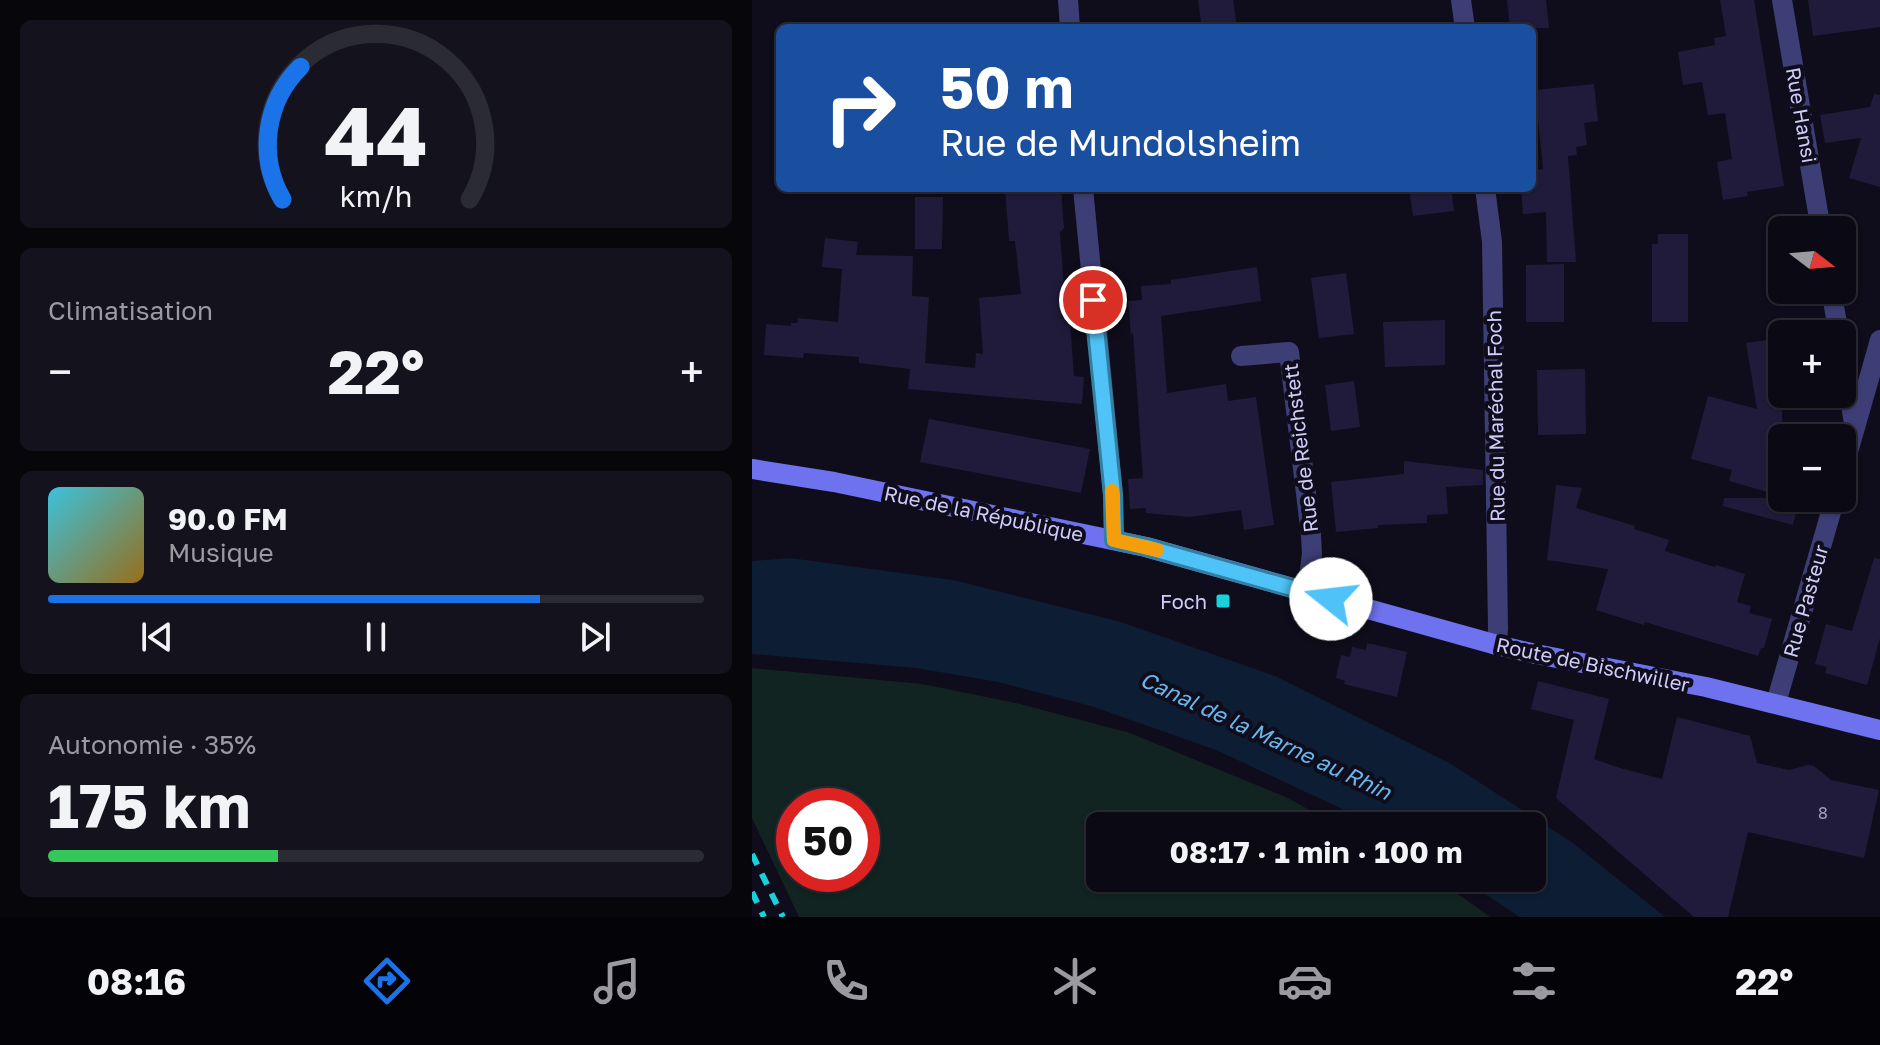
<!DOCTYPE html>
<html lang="fr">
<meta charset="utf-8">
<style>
body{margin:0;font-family:"Golos Text",sans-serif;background:#14131d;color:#f1f3f6;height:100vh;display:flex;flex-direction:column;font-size:30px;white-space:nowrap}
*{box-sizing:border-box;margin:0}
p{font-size:26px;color:#9a9aa0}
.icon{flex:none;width:44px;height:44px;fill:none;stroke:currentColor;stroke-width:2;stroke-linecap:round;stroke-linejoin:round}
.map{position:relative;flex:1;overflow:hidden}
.panel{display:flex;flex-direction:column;gap:20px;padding:20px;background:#06060b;width:752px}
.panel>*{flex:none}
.guide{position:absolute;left:24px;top:24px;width:760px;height:168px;border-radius:12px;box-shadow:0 2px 6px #0004,0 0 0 2px #2b2b34;background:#1a4fa0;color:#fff;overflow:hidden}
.needle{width:52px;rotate:106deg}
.tools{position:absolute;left:1016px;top:216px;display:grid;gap:16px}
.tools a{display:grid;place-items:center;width:88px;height:88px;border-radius:12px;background:#0b0a14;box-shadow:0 2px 6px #0004,0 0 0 2px #2b2b34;font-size:40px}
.speed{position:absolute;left:24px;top:788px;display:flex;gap:16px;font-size:40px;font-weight:700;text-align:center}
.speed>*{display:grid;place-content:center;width:104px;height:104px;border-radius:50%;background:#0b0a14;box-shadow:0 2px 6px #0004,0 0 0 2px #2b2b34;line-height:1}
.speed .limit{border:12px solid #d22;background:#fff;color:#111}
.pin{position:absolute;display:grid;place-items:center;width:68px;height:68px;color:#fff;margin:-34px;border:4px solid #fff;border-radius:50%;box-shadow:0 2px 8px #0007}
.me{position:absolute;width:88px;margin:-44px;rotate:286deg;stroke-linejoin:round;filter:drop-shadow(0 0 6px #0008)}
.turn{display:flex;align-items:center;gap:28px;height:168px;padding:0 32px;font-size:36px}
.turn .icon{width:104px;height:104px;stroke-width:2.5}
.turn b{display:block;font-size:56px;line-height:68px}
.big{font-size:60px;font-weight:700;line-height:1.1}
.panel .tile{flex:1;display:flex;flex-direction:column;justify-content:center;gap:12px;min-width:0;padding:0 28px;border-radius:12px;background:#14131d}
.panel .dial{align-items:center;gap:0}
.dial svg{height:208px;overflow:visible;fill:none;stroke:#2b2b34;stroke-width:7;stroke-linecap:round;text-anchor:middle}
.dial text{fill:#f1f3f6;stroke:none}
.song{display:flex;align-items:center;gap:24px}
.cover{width:96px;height:96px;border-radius:12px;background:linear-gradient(135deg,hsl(190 70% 55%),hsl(40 70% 35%))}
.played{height:8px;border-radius:4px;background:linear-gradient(90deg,#1a73e8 75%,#2b2b34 75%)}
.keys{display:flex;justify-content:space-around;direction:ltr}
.heat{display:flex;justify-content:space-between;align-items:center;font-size:44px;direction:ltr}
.charge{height:12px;border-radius:6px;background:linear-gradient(90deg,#34c759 35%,#2b2b34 0)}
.trip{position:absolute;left:334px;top:812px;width:460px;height:80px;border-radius:12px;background:#0b0a14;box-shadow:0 2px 6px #0004,0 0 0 2px #2b2b34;font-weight:700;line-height:80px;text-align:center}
.tab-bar{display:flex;height:128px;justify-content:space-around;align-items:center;background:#040408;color:#9a9aa0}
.tab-bar .icon{width:56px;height:56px}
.tab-bar .active{color:#1a73e8}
.tab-bar b{font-size:36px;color:#f1f3f6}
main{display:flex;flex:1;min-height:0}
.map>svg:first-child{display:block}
.green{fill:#112422;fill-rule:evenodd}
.water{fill:#0d1d34}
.building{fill:#201b3a}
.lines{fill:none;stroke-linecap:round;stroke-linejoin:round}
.minor{stroke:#3d3e75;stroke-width:20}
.secondary{stroke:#6e72ef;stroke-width:20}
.rail{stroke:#18d1da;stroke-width:6;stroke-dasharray:12 10;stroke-linecap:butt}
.route-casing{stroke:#337fa1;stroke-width:20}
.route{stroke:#4fc3f7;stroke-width:14}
.slow{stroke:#f59e0b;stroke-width:14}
.poi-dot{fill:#18d1da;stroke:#0f0d1b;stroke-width:3}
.labels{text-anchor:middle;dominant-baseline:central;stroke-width:8;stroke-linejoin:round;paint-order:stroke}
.number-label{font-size:16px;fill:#a3a0c9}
.street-label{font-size:20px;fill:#cfccf9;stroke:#0f0d1b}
.poi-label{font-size:20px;fill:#cfccf9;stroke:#0f0d1b;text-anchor:end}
.water-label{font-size:22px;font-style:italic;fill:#66b7ee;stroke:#0f0d1b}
</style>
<main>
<section class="panel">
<div class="tile dial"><svg viewBox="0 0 100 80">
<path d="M14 69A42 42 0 1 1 86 69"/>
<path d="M14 69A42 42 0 0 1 21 18" stroke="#1a73e8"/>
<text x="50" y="56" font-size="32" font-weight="700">44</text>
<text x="50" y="72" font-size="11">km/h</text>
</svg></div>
<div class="tile"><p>Climatisation</p>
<div class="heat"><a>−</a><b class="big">22°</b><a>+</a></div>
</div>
<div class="tile">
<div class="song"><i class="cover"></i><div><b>90.0 FM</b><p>Musique</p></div></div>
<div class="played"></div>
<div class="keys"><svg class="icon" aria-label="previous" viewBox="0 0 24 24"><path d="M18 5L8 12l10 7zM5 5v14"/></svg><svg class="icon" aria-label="pause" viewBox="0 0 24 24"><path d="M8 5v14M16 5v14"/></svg><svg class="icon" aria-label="next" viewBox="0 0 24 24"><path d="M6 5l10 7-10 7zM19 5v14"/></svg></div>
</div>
<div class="tile"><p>Autonomie · 35%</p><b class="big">175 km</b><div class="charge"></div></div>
</section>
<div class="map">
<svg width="1128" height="917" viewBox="0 0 1128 917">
<rect width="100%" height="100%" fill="#0f0d1b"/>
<path class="green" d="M0,668L170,684L268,704L378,733L536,798L586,826H348V878H677L709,896L738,917H47L0,818ZM42,806H110V874H42Z"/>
<path class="water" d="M38,558L201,580L369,622L523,676L699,764L821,843L913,917H768L709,878H780V826H622L603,815L464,750L339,706L246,682L164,668L0,654V561Z"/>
<path class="building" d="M446,0H481L485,28H450Z
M755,0H794L797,28H758Z
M968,0H1002L1032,186L995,192L996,196L971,200L965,162L980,159L973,113L956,115L950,82L931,85L926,52L963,45L962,38L974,36Z
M1056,0H1128V27L1061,36Z
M842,84L846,121L832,123L835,145L824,147L825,155L816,156L824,262H795L794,212L771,214L769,188H780V170L791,169L783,90Z
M1122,94L1128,95V187L1097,178L1109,138L1073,143L1068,115L1118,107Z
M253,188H309L312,228L308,232L311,276L314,310L317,309L322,376L332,377L330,404L156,389L158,369L107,363V357L52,353L51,358L12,355L14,324L39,326V323H45L46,318L86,322L90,269L70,267L73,238L106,242L104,255L161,256L160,296L177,297L173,363L223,368L224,353L231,354L227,298L269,294L263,241H257Z
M657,188H699L702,211L661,216Z
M163,197H191L190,249H163Z
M906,234H936V322H900V244H906Z
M812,264V322H774V265Z
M505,267L509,301L409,316L415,393L474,384L476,401L504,397L522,525L492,530L489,510L437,517L394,513V508L378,509L376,479L391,478L381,333L379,334L376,301L390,300L389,286L419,284V280Z
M594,273L602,334L567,338L559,278Z
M693,320V365L633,367L631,322Z
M1030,338V496L977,481L980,470L939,459L956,396L1005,409L994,343Z
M833,369L834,434L786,435L785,370Z
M602,381L608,427L579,431L573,385Z
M177,419L338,449L329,493L168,462Z
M652,461L731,470V485L694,487L696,514L675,515V523L626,525V528L584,532L579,482L652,474Z
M804,485L830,488L824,508L883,526L882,529L917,540L913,551L963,567L964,565L993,574L985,602L999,606L997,613L1020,619L1012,648H1009L1006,656L893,622L892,625L844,610L856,569L795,560Z
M972,498H1047L1041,525L971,506Z
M1122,558L1128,559V638L1115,685L1073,673L1075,667L1063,664L1074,624L1100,631Z
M615,643L655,652L645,697L592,684L593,681L584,678L589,655L598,657L600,647L614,650Z
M786,681L857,699L842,759L868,768L910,779L925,717L998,736L1005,763L1037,770L1056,765L1062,766L1079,780L1127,790L1112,858L996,832L976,917H942L804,798L822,720L779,709Z"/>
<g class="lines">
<path class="minor" d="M316,0L318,28
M709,0L713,28
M1030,0L1069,230
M331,188L361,495L362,540
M733,188L740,242L746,628L745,645
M1079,290L1087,334
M1090,352L1102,423
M489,356L537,352L559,535L560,554L555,592
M1090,473L1128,340
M1024,703L1083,498"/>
<path class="secondary" d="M0,469L82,482L394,547L745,645L784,654L954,687L1128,730"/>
<path class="rail" d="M0,854L31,917
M0,892L12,917"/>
</g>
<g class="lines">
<g class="route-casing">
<path id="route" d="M341,300L361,495L362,540L394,547L579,599"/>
</g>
<use href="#route" class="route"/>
<path class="slow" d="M360,491L362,540L405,550"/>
</g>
<rect class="poi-dot" x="463" y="593" width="16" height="16" rx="4"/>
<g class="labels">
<g class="number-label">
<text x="1071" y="813">8</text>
</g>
<g class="street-label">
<text transform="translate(1050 115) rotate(80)">Rue Hansi</text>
<text transform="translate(743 416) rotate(-91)">Rue du Maréchal Foch</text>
<text transform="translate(548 448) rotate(-97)">Rue de Reichstett</text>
<text transform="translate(232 513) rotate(12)">Rue de la République</text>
<text transform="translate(1053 601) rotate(-74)">Rue Pasteur</text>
<text transform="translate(841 664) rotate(12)">Route de Bischwiller</text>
</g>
<g class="poi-label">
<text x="455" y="601">Foch</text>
</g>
<g class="water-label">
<text transform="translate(514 735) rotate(25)">Canal de la Marne au Rhin</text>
</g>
</g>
</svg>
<div class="tools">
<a><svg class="needle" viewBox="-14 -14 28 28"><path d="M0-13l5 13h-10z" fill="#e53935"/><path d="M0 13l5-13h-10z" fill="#9a9aa0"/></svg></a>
<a>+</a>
<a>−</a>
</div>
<div class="speed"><div class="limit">50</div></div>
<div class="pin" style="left:341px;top:300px;background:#d93025"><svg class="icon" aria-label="arrive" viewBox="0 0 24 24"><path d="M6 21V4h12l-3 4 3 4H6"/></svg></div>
<svg class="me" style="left:579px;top:599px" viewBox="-20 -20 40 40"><circle r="19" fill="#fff"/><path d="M0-13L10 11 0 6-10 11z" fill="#4fc3f7"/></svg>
<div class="trip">08:17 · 1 min · 100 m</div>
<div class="guide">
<div class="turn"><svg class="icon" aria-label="right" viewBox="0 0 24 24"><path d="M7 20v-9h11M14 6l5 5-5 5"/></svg><div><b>50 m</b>Rue de Mundolsheim</div></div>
</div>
</div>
</main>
<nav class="tab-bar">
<b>08:16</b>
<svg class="icon active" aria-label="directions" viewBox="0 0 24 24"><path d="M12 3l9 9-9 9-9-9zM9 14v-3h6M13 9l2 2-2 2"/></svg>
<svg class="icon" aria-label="music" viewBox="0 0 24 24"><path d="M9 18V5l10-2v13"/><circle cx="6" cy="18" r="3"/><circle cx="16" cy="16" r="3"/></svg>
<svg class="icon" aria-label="phone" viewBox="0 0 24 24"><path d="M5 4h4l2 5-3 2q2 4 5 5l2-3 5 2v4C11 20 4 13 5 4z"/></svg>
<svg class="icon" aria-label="climate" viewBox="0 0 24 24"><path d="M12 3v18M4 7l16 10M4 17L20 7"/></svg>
<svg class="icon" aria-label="car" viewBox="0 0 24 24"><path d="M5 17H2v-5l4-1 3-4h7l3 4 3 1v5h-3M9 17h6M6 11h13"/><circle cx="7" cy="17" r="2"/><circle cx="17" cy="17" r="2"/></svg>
<svg class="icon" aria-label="filters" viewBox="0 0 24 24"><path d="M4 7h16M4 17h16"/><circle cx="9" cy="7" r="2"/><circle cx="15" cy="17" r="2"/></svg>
<b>22°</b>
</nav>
